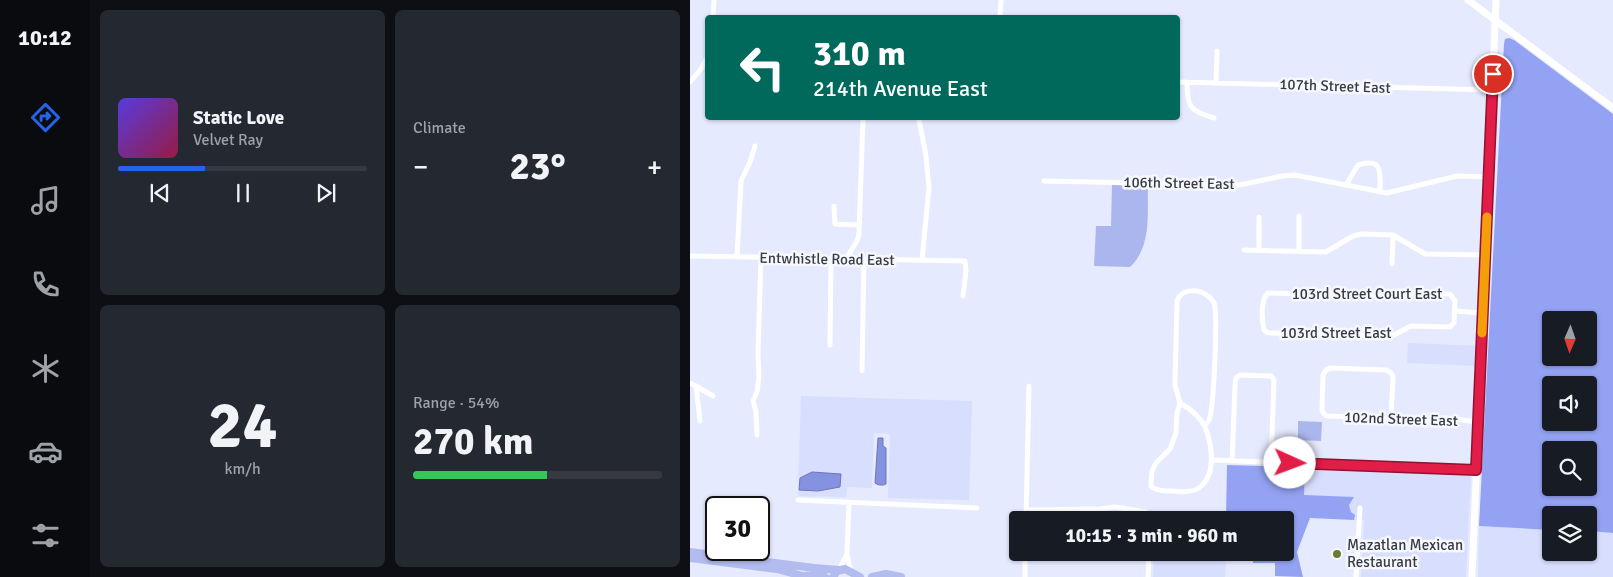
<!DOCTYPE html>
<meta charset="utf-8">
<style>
body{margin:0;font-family:Signika,sans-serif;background:#242831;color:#f1f3f6;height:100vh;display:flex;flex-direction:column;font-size:19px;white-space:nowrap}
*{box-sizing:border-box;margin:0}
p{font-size:16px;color:#9ea1a6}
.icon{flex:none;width:28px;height:28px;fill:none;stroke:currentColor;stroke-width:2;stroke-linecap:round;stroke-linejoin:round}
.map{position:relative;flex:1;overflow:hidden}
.drawer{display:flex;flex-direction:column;gap:10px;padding:10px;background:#0d0f14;width:600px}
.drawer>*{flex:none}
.guide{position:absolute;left:15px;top:15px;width:475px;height:105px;border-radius:5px;box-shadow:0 1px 4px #0004;background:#00695c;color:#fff;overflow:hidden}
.needle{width:32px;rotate:182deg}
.buttons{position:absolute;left:852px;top:311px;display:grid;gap:10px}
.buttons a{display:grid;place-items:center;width:55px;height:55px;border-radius:5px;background:#171b24;box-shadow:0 1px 4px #0004;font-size:25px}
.speed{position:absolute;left:15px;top:496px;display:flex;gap:10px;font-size:25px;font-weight:700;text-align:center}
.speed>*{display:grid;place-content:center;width:65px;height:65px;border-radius:50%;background:#171b24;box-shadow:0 1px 4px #0004;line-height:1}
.speed .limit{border:2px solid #111;border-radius:8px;background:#fff;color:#111}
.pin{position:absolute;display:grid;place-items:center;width:42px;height:42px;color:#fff;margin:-21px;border:2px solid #fff;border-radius:50%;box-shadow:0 1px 5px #0007}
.me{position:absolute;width:55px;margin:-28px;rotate:92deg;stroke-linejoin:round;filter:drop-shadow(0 0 4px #0008)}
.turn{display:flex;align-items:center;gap:18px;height:105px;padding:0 25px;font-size:22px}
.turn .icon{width:65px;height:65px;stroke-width:2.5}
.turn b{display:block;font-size:35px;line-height:42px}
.big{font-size:38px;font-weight:700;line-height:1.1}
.drawer .tile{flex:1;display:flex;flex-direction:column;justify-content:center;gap:8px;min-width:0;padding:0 18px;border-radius:8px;background:#242831}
.drawer .dial{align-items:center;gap:0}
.dial b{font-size:65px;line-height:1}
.song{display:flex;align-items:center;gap:15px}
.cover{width:60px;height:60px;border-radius:8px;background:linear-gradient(135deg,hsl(250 70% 55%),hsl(340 70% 35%))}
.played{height:5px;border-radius:2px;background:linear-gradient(90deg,#2563eb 35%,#363941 35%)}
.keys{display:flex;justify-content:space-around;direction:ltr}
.heat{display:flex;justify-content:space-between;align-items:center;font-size:28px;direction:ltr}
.charge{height:8px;border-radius:4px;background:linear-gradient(90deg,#34c759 54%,#363941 0)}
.drawer .tiles{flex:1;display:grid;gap:10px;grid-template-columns:repeat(2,1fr)}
.trip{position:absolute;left:319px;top:511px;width:285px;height:50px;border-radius:5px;background:#171b24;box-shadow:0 1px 4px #0004;font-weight:700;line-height:50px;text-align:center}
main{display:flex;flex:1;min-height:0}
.tabs{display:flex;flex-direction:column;width:90px;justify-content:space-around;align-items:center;background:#090b0e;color:#9ea1a6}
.tabs .icon{width:35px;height:35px}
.tabs .active{color:#2563eb}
.tabs b{font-size:22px;color:#f1f3f6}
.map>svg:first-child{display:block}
.built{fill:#d7defe}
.green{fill:#abb6ee}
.forest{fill:#94a2f3;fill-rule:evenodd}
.water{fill:#8492e1;stroke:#6d78b2}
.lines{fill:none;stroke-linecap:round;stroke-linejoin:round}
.street{stroke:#fff;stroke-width:5}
.secondary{stroke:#fff;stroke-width:7}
.primary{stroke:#b3bcef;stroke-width:8}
.route-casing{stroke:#92132f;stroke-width:12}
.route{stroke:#e11d48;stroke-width:9}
.slow{stroke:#f59e0b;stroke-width:9}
.poi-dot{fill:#657f33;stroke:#f7f8fd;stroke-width:2}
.labels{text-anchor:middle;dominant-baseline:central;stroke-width:5;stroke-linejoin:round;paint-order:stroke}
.street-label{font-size:15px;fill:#383b44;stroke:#f7f8fd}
.poi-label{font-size:15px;fill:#383b44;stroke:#f7f8fd;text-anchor:start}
</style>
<main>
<nav class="tabs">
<b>10:12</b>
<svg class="icon active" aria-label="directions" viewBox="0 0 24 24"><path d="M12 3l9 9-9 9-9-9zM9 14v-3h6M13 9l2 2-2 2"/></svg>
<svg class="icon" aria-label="music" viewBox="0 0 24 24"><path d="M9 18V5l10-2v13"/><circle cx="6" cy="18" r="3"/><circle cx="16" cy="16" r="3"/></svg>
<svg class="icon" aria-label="phone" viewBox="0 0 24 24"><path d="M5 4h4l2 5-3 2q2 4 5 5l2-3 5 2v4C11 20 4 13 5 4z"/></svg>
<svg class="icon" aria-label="climate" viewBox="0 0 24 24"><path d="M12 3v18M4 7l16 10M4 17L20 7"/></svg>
<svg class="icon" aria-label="car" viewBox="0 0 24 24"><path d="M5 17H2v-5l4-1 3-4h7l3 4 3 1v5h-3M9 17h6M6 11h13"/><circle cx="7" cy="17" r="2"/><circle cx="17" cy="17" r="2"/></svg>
<svg class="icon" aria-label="filters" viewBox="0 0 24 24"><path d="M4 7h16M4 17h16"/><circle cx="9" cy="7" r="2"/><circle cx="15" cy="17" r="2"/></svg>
</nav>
<section class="drawer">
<div class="tiles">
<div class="tile">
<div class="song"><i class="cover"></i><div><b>Static Love</b><p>Velvet Ray</p></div></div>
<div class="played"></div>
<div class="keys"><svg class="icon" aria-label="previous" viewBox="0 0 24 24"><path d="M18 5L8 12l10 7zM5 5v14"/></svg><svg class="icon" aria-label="pause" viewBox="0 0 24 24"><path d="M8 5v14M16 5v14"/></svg><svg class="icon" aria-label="next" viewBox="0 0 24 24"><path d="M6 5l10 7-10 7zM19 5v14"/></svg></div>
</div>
<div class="tile"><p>Climate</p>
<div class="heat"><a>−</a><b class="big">23°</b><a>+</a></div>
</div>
<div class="tile dial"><b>24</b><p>km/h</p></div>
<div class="tile"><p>Range · 54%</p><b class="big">270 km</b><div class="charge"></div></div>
</div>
</section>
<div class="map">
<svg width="923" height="577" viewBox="0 0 923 577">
<rect width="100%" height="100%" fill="#e5eafe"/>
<path class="built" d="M718,343L789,346L788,366L717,363Z
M111,396L282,401L279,500L198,498L200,434L189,433L184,434L182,488L157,487L156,497L108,496Z
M615,467L781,474L776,577H671L674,520H664V515L661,512L659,505L613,495Z
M789,526L861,530V552H899V531L923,533V577H788Z
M516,552L536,555L535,577H463L464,553Z"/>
<path class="green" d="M422,185L458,186C457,214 462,246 440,267L404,266L406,226H421Z
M608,421L632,422L631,441L608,440Z"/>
<path class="forest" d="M819,38L824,40L923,114V533L899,531V515H861V530L789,526L814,44L815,39ZM861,320H899V358H861ZM861,385H899V422H861ZM861,450H899V488H861Z
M537,465L615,467L614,495L664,497L659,505L661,512L665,515L664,520L620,518L607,552L613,577L585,576V563H563V553L595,552V529H600V519L536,518Z"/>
<path class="water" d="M188,438H193V446L196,448V484C193,486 187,485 185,483Z
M122,472L151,474L150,487L128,491L109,490L110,478Z"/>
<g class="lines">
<path class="street" d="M310,16L311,0
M23,18L24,0
M0,82L11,69L18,56
M488,82L803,90
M497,82C497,107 500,111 524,118
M526,83L527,51
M229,120L236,156L239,188L232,260
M354,181L550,185L592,176L605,175L697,193L767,176L799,177
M656,185L668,165C694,157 690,174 690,192
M144,206L145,224L169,225
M554,250L636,252L663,236L671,234L703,235L735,254L795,255
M569,250V217
M609,251V216
M0,256L275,261L276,271L273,296
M47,257L51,181L60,162L65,146
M157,259C160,248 168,245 169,234L173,118
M702,264L703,235
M578,293L695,296L712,293L760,294L765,301L764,323L760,327L721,326L702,336H697L578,333L574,330C572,321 570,300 578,293Z
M766,311L792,313
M140,345L141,259
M172,371L174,260
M0,383L6,386L10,421
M6,386L23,396
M490,403C499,408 510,417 515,427C522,444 527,475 509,488C501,493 491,492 483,491C475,491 466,491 461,486L462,471L466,463L480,449L486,433L487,413L490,403L485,385L487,301C493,285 517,289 524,303C528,313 524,408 519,420C518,423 517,423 514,425
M701,419L703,376L701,373L696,370L640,368L636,370L633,375L632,410L634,414L637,416L731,420L756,418L788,422
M67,435L66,412L63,401L67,392L69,377L68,353L71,258
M522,460L786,470
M542,461L545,386L546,378L550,375L581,376L584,380L581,462
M108,500L287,508
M336,510L410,509L425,507L456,512L459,516V520
M336,520L339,386
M157,554L159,502
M149,570L157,554L161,572
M335,577V552
M458,577L459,552
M666,577L670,508"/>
<path class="secondary" d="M778,0L923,108
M782,577L806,0"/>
<path class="primary" d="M0,552L124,568L149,570
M0,558L87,569L113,576L127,575L135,577
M143,577L147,571L155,569L170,577
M182,577L196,574L211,577"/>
</g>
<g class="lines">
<g class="route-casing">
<path id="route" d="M600,463L786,470L803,74"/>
</g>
<use href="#route" class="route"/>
<path class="slow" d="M792,333L797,217"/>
</g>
<circle class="poi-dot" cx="647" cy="554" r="5"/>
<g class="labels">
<g class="street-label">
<text transform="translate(645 86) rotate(2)">107th Street East</text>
<text transform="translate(489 183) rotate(1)">106th Street East</text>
<text transform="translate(137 259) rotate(1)">Entwhistle Road East</text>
<text x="677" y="294">103rd Street Court East</text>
<text x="646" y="333">103rd Street East</text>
<text transform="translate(711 419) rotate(2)">102nd Street East</text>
</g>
<g class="poi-label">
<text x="657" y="545">Mazatlan Mexican<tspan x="657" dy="17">Restaurant</tspan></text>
</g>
</g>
</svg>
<div class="buttons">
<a><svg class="needle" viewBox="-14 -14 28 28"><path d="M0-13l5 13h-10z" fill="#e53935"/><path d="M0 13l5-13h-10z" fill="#9ea1a6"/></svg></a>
<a><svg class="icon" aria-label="sound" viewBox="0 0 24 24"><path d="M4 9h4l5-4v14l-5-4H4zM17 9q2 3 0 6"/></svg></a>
<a><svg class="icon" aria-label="search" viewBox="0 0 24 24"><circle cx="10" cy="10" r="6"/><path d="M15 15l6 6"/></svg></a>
<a><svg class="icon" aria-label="layers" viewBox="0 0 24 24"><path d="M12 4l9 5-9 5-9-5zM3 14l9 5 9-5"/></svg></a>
</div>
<div class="speed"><div class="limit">30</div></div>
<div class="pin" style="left:803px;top:74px;background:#d93025"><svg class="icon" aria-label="arrive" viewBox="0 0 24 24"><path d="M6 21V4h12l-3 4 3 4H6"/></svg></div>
<svg class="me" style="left:600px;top:463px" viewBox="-20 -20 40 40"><circle r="19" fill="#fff"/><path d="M0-13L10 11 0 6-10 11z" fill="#e11d48"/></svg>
<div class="trip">10:15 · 3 min · 960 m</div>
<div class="guide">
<div class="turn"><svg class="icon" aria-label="left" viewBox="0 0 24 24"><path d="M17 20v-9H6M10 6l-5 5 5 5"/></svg><div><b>310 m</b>214th Avenue East</div></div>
</div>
</div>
</main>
